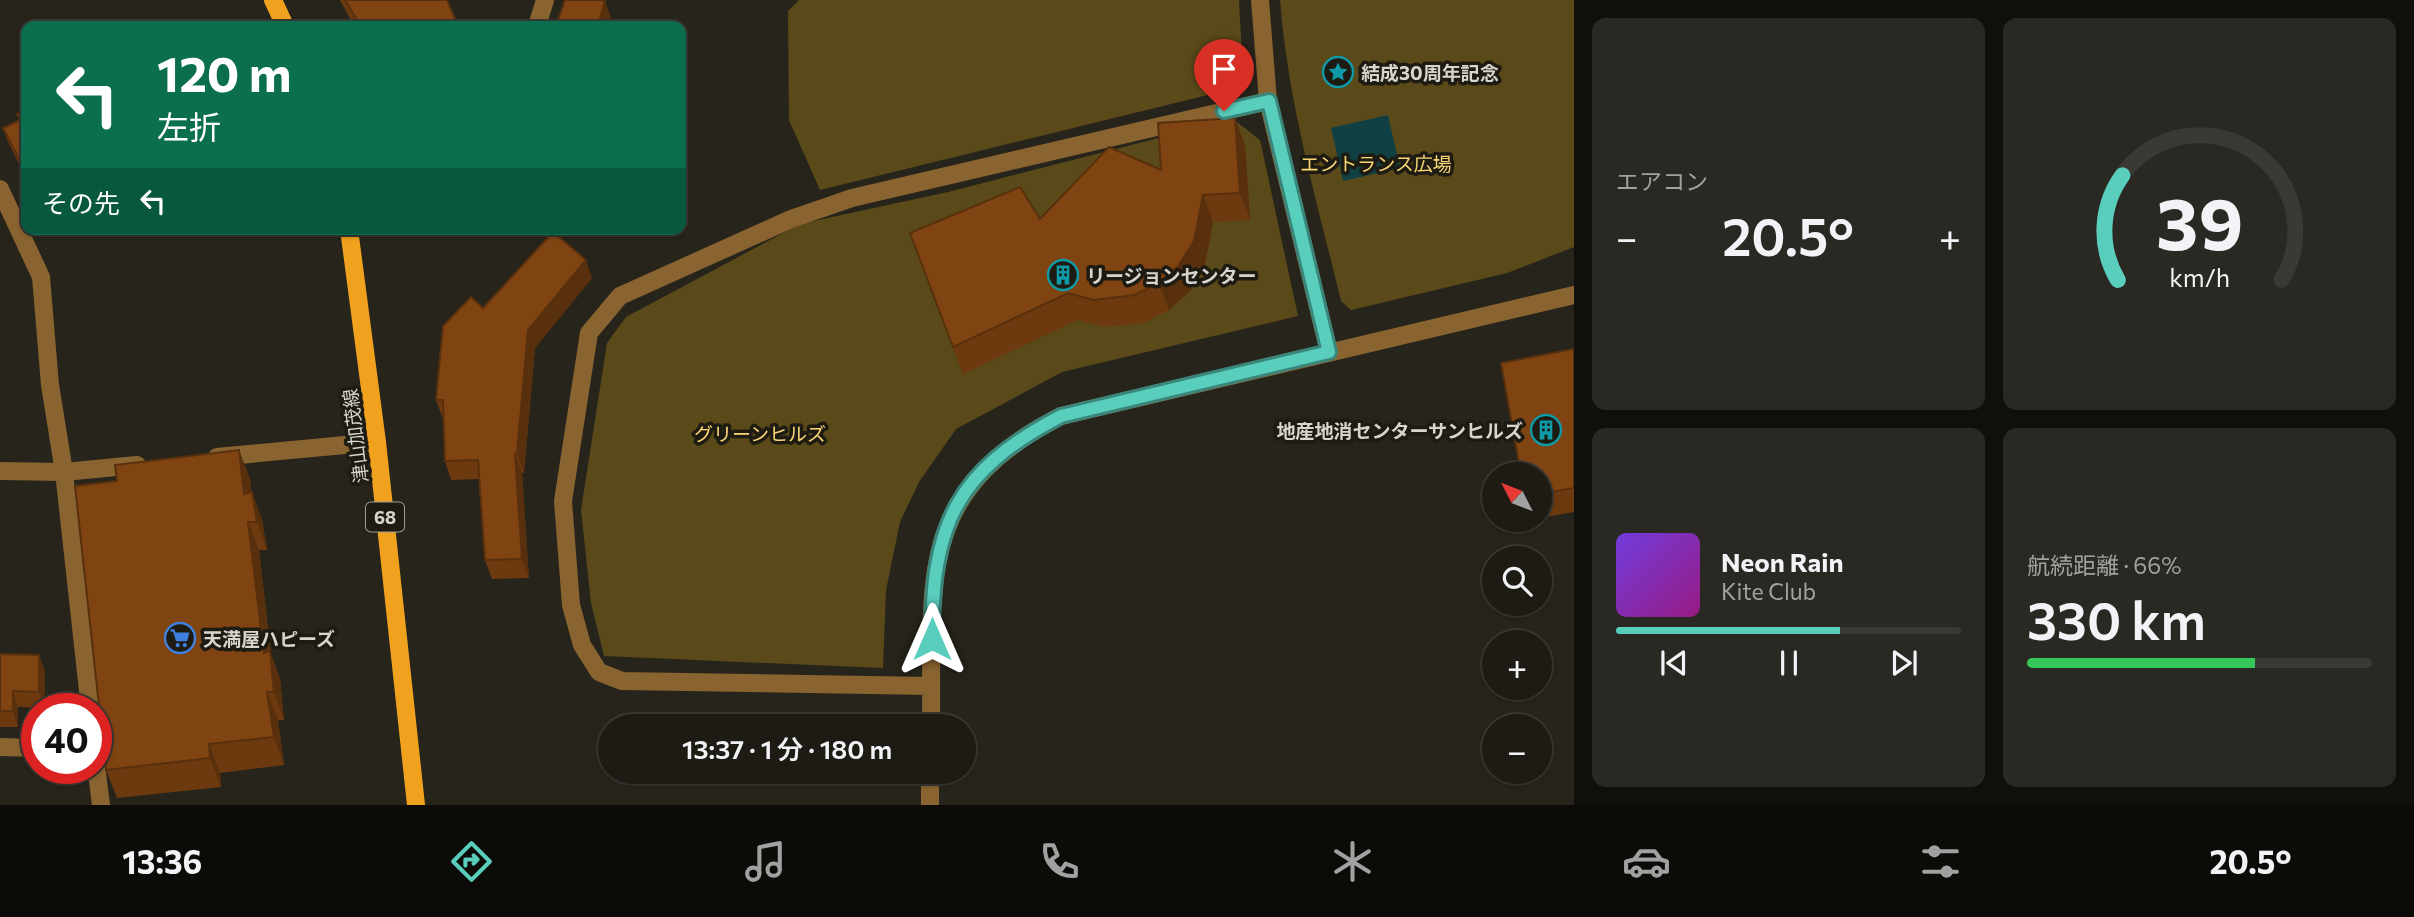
<!DOCTYPE html>
<html lang="ja">
<meta charset="utf-8">
<style>
body{margin:0;font-family:Commissioner,"Noto Sans JP",sans-serif;background:#2a2822;color:#f1f3f6;height:100vh;display:flex;flex-direction:column;font-size:26px;white-space:nowrap}
*{box-sizing:border-box;margin:0}
p{font-size:23px;color:#a0a1a0}
.icon{flex:none;width:38px;height:38px;fill:none;stroke:currentColor;stroke-width:2;stroke-linecap:round;stroke-linejoin:round}
.map{position:relative;flex:1;overflow:hidden}
.details{display:flex;flex-direction:column;gap:18px;padding:18px;background:#100f0b;width:840px}
.details>*{flex:none}
.top-card{position:absolute;left:21px;top:21px;width:665px;height:214px;border-radius:14px;box-shadow:0 2px 5px #0004,0 0 0 2px #3b3934;background:#0b6e4f;color:#fff;overflow:hidden}
.needle{width:46px;rotate:312deg}
.buttons{position:absolute;left:1482px;top:462px;display:grid;gap:14px}
.buttons a{display:grid;place-items:center;width:70px;height:70px;border-radius:50%;background:#1d1b14;box-shadow:0 2px 5px #0004,0 0 0 2px #3b3934;font-size:35px}
.speed{position:absolute;left:21px;top:693px;display:flex;gap:14px;font-size:35px;font-weight:700;text-align:center}
.speed>*{display:grid;place-content:center;width:91px;height:91px;border-radius:50%;background:#1d1b14;box-shadow:0 2px 5px #0004,0 0 0 2px #3b3934;line-height:1}
.speed .limit{border:10px solid #d22;background:#fff;color:#111}
.pin{position:absolute;display:grid;place-items:center;width:60px;height:60px;color:#fff;margin:-72px -30px;border-radius:50% 50% 50% 0;rotate:-45deg;box-shadow:0 0 7px #0007}
.pin .icon{rotate:45deg}
.me{position:absolute;width:77px;margin:-38px;rotate:0deg;stroke-linejoin:round;filter:drop-shadow(0 0 5px #0008)}
.turn{display:flex;align-items:center;gap:24px;height:147px;padding:0 21px;font-size:32px}
.turn .icon{width:91px;height:91px;stroke-width:2.5}
.turn b{display:block;font-size:49px;line-height:60px}
.then{display:flex;align-items:center;height:66px;padding:0 21px;background:#0003;gap:14px;font-size:26px}
.big{font-size:52px;font-weight:600;line-height:1.1}
.details .card{flex:1;display:flex;flex-direction:column;justify-content:center;gap:10px;min-width:0;padding:0 24px;border-radius:14px;background:#2a2822}
.details .dial{align-items:center;gap:0}
.dial svg{height:182px;overflow:visible;fill:none;stroke:#3b3934;stroke-width:7;stroke-linecap:round;text-anchor:middle}
.dial text{fill:#f1f3f6;stroke:none}
.song{display:flex;align-items:center;gap:21px}
.cover{width:84px;height:84px;border-radius:10px;background:linear-gradient(135deg,hsl(260 70% 55%),hsl(310 70% 35%))}
.played{height:7px;border-radius:4px;background:linear-gradient(90deg,#5acebd 65%,#3b3934 65%)}
.keys{display:flex;justify-content:space-around;direction:ltr}
.heat{display:flex;justify-content:space-between;align-items:center;font-size:38px;direction:ltr}
.charge{height:10px;border-radius:5px;background:linear-gradient(90deg,#34c759 66%,#3b3934 0)}
.details .tiles{flex:1;display:grid;gap:18px;grid-template-columns:repeat(2,1fr)}
.trip{position:absolute;left:598px;top:714px;width:378px;height:70px;border-radius:35px;background:#1d1b14;box-shadow:0 2px 5px #0004,0 0 0 2px #3b3934;font-weight:600;line-height:70px;text-align:center}
.tabs{display:flex;height:112px;justify-content:space-around;align-items:center;background:#0c0b08;color:#a0a1a0}
.tabs .icon{width:49px;height:49px}
.tabs .current{color:#5acebd}
.tabs b{font-size:32px;color:#f1f3f6}
main{display:flex;flex:1;min-height:0}
.map>svg:first-child{display:block}
.green{fill:#5b4a19}
.water{fill:#104043}
.lines{fill:none;stroke-linecap:round;stroke-linejoin:round}
.minor{stroke:#896330;stroke-width:18}
.major{stroke:#f0a11d;stroke-width:18}
.wall{fill:#6d3a0f}
.shaded-wall{fill:#59300d}
.building{fill:#7f4412;stroke:#59300d;stroke-width:2}
.route-casing{stroke:#3a867b;stroke-width:18}
.route{stroke:#5acebd;stroke-width:12}
.labels{text-anchor:middle;dominant-baseline:central;stroke-width:7;stroke-linejoin:round;paint-order:stroke}
.shield{fill:#1e1b12;stroke:#a09d96;stroke-width:2}
.shield-label{font-size:18px;font-weight:bold;fill:#d7d5cf}
.poi-label{font-size:19px;font-weight:bold;fill:#d7d5cf;stroke:#1e1b12;text-anchor:start}
.park-label{font-size:19px;fill:#fad774;stroke:#1e1b12}
.street-label{font-size:19px;fill:#d7d5cf;stroke:#1e1b12}
</style>
<main>
<div class="map">
<svg width="1574" height="805" viewBox="0 0 1574 805">
<rect width="100%" height="100%" fill="#27241b"/>
<path class="green" d="M799,0H1239L1242,57L1220,92L820,190L789,120L788,11Z
M1280,0H1574V247L1507,273L1351,310L1341,301C1317,201 1288,103 1280,0Z
M1233,119L1260,140L1298,316L1062,372L956,429L919,482L900,522L886,590L883,668L604,656L591,603L581,510L607,343L626,317L800,224L948,192Z"/>
<path class="water" d="M1388,115L1400,168L1343,181L1331,128Z"/>
<g class="lines">
<path class="minor" d="M1260,0L1268,101L1329,352
M537,26L545,0
M0,189L41,277L50,385L64,472L90,709
M217,457L377,442
M0,471L64,472L137,465
M931,686L622,681L599,672L582,645L571,605L563,501L589,333L620,296L791,219L852,198L1268,101
M931,726C933,582 913,492 1061,416L1574,295
M0,747L37,748
M96,765L101,805
M930,805V772"/>
<path class="major" d="M273,0L285,26
M349,229L377,442L416,805"/>
</g>
<path class="wall" d="M340,0H447L352,22Z
M26,110V174L25,175L9,144L3,128L19,120L17,114Z
M1245,145L1250,220L1213,222L1204,269L1189,292L1169,310L1144,323L1104,327L1078,320L963,374L920,260L1040,219L1161,170Z
M115,229H135L119,237Z
M185,229H205L187,236Z
M592,278L535,348L524,473H522L529,578L492,579L485,560L479,479L451,480L445,461L443,419L436,400Z
M1574,349V512L1540,518V474Z
M250,478L251,492L262,520L267,550H259L271,654L280,679L284,720H278L284,765L220,773L221,787L117,798L106,770Z
M0,654L45,671L44,708L18,707V727H0Z"/>
<path class="shaded-wall" d="M605,1L611,17L608,26H598Z
M1235,118L1245,145L1250,220L1240,193Z
M1203,195L1213,222L1204,269L1189,292L1169,310L1159,283Z
M586,260L592,278L535,348L524,473L517,454L528,330Z
M239,450L250,478L255,522L244,494Z
M515,454L522,473L529,578L522,559Z
M252,492L262,520L267,550L257,522Z
M248,522L259,550L271,654L280,679L284,720L274,692L264,653Z
M39,655L45,671L44,708L39,692Z
M13,691L18,707V727L13,711Z
M267,692L278,720L284,765L274,737Z
M209,744L220,773L221,787L210,758Z"/>
<path class="building" d="M345,0H447L458,26H341L357,20Z
M565,0H601L605,1L598,26H556Z
M144,21L147,26H134Z
M26,110V156L19,159L3,128L20,120L17,114Z
M1235,118L1240,193L1203,195L1194,241L1179,265L1159,283L1135,295L1094,300L1068,293L953,347L910,233L1020,187L1040,219L1109,147L1161,170L1158,123Z
M553,232L586,260L528,330L517,454H515L522,559L485,560L478,460L445,461L443,400H436L443,326L471,297L483,308Z
M1574,349V488L1540,494V474H1521L1501,363Z
M239,450L244,494L252,492L257,522H248L264,653L270,651L274,692H267L274,737L209,744L210,758L106,770L75,486L117,481L115,465Z
M0,654L39,655V692L13,691V711H0Z"/>
<g class="lines">
<g class="route-casing">
<path id="route" d="M932,639C932,524 956,471 1061,416L1329,352L1269,101L1224,111"/>
</g>
<use href="#route" class="route"/>
</g>
<defs>
<g id="sight-ring" transform="scale(1.575)"><circle r="9.5" fill="#1e1b12" stroke="#0f9aa8" stroke-width="1.5"/><path d="M0-6L1.8-2.2L6-1.7L2.9 1.2L3.7 5.4L0 3.3L-3.7 5.4L-2.9 1.2L-6-1.7L-1.8-2.2Z" fill="#0f9aa8"/></g>
<g id="building-ring" transform="scale(1.575)"><circle r="9.5" fill="#1e1b12" stroke="#0f9aa8" stroke-width="1.5"/><path d="M-4-6H4V6H1V3H-1V6H-4ZM-2.5-4.3h1.7v1.8h-1.7ZM.8-4.3h1.7v1.8H.8ZM-2.5-1h1.7V.8h-1.7ZM.8-1h1.7V.8H.8Z" fill="#0f9aa8"/></g>
<g id="supermarket-ring" transform="scale(1.575)"><circle r="9.5" fill="#1e1b12" stroke="#3f7fe0" stroke-width="1.5"/><path d="M-6-5.5h2.5l.6 2H6L4.5 2H-2.5L-4.4-4H-6ZM-1.5 3.2a1.3 1.3 0 1 0 .1 0ZM3 3.2a1.3 1.3 0 1 0 .1 0Z" fill="#3f7fe0"/></g>
</defs>
<g fill-rule="evenodd">
<use href="#sight-ring" x="1338" y="72"/>
<use href="#building-ring" x="1063" y="275"/>
<use href="#building-ring" x="1546" y="430"/>
<use href="#supermarket-ring" x="180" y="638"/>
</g>
<g class="labels">
<rect class="shield" x="366" y="502.5" width="38" height="29" rx="5"/>
<g class="shield-label">
<text x="385" y="517">68</text>
</g>
<g class="poi-label">
<text x="1361" y="72">結成30周年記念</text>
<text x="1086" y="275">リージョンセンター</text>
<text x="1523" y="430" text-anchor="end">地産地消センターサンヒルズ</text>
<text x="203" y="638">天満屋ハピーズ</text>
</g>
<g class="park-label">
<text x="1376" y="163">エントランス広場</text>
<text x="760" y="433">グリーンヒルズ</text>
</g>
<g class="street-label">
<text transform="translate(355 436) rotate(-97)">津山加茂線</text>
</g>
</g>
</svg>
<div class="buttons">
<a><svg class="needle" viewBox="-14 -14 28 28"><path d="M0-13l5 13h-10z" fill="#e53935"/><path d="M0 13l5-13h-10z" fill="#a0a1a0"/></svg></a>
<a><svg class="icon" aria-label="search" viewBox="0 0 24 24"><circle cx="10" cy="10" r="6"/><path d="M15 15l6 6"/></svg></a>
<a>+</a>
<a>−</a>
</div>
<div class="speed"><div class="limit">40</div></div>
<div class="pin" style="left:1224px;top:111px;background:#d93025"><svg class="icon" aria-label="arrive" viewBox="0 0 24 24"><path d="M6 21V4h12l-3 4 3 4H6"/></svg></div>
<svg class="me" style="left:932px;top:639px" viewBox="-20 -20 40 40"><path d="M0-17L14 15 0 8-14 15z" fill="#5acebd" stroke="#fff" stroke-width="4"/></svg>
<div class="trip">13:37 · 1 分 · 180 m</div>
<div class="top-card">
<div class="turn"><svg class="icon" aria-label="left" viewBox="0 0 24 24"><path d="M17 20v-9H6M10 6l-5 5 5 5"/></svg><div><b>120 m</b>左折</div></div>
<div class="then">その先<svg class="icon" aria-label="left" viewBox="0 0 24 24"><path d="M17 20v-9H6M10 6l-5 5 5 5"/></svg></div>
</div>
</div>
<section class="details">
<div class="tiles">
<div class="card"><p>エアコン</p>
<div class="heat"><a>−</a><b class="big">20.5°</b><a>+</a></div>
</div>
<div class="card dial"><svg viewBox="0 0 100 80">
<path d="M14 69A42 42 0 1 1 86 69"/>
<path d="M14 69A42 42 0 0 1 16 23" stroke="#5acebd"/>
<text x="50" y="56" font-size="32" font-weight="700">39</text>
<text x="50" y="72" font-size="11">km/h</text>
</svg></div>
<div class="card">
<div class="song"><i class="cover"></i><div><b>Neon Rain</b><p>Kite Club</p></div></div>
<div class="played"></div>
<div class="keys"><svg class="icon" aria-label="previous" viewBox="0 0 24 24"><path d="M18 5L8 12l10 7zM5 5v14"/></svg><svg class="icon" aria-label="pause" viewBox="0 0 24 24"><path d="M8 5v14M16 5v14"/></svg><svg class="icon" aria-label="next" viewBox="0 0 24 24"><path d="M6 5l10 7-10 7zM19 5v14"/></svg></div>
</div>
<div class="card"><p>航続距離 · 66%</p><b class="big">330 km</b><div class="charge"></div></div>
</div>
</section>
</main>
<nav class="tabs">
<b>13:36</b>
<svg class="icon current" aria-label="directions" viewBox="0 0 24 24"><path d="M12 3l9 9-9 9-9-9zM9 14v-3h6M13 9l2 2-2 2"/></svg>
<svg class="icon" aria-label="music" viewBox="0 0 24 24"><path d="M9 18V5l10-2v13"/><circle cx="6" cy="18" r="3"/><circle cx="16" cy="16" r="3"/></svg>
<svg class="icon" aria-label="phone" viewBox="0 0 24 24"><path d="M5 4h4l2 5-3 2q2 4 5 5l2-3 5 2v4C11 20 4 13 5 4z"/></svg>
<svg class="icon" aria-label="climate" viewBox="0 0 24 24"><path d="M12 3v18M4 7l16 10M4 17L20 7"/></svg>
<svg class="icon" aria-label="car" viewBox="0 0 24 24"><path d="M5 17H2v-5l4-1 3-4h7l3 4 3 1v5h-3M9 17h6M6 11h13"/><circle cx="7" cy="17" r="2"/><circle cx="17" cy="17" r="2"/></svg>
<svg class="icon" aria-label="filters" viewBox="0 0 24 24"><path d="M4 7h16M4 17h16"/><circle cx="9" cy="7" r="2"/><circle cx="15" cy="17" r="2"/></svg>
<b>20.5°</b>
</nav>
